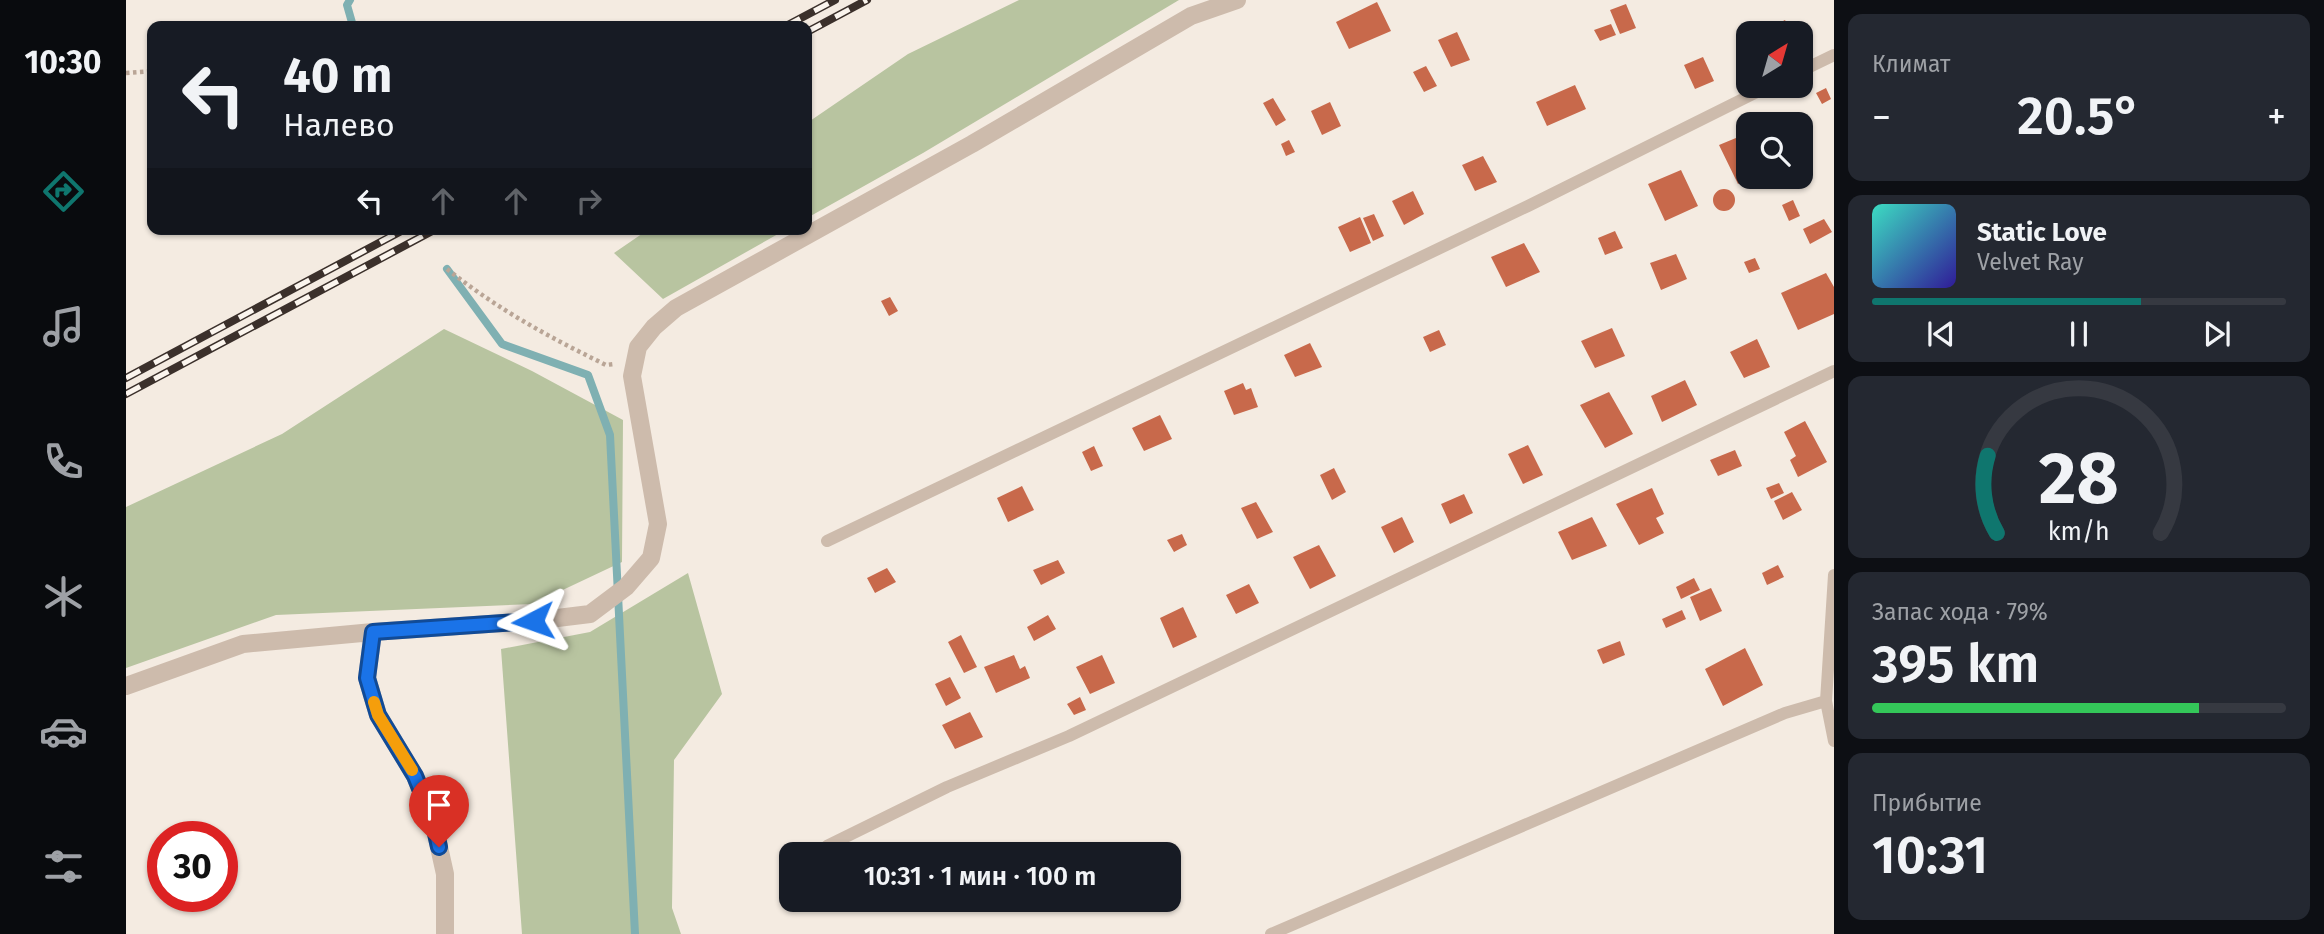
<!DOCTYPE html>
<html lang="ru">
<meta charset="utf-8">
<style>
body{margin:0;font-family:"Fira Sans",sans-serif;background:#242831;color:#f1f3f6;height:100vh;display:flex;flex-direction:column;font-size:26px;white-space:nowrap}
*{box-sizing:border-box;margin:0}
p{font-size:23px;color:#9ea1a6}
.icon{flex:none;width:38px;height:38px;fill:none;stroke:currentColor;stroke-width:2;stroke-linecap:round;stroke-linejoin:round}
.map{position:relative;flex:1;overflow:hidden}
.panel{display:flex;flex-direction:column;gap:14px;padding:14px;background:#0d0f14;width:490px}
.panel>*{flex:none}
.guide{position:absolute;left:21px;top:21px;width:665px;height:214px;border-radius:14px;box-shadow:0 2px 5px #0004;background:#171b24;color:#f1f3f6;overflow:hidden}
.needle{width:46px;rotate:37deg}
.buttons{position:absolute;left:1610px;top:21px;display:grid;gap:14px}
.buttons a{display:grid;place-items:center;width:77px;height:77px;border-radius:14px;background:#171b24;box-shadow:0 2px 5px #0004;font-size:35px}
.speed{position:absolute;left:21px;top:821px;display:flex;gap:14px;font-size:35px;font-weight:700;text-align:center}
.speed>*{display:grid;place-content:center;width:91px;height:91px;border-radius:50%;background:#171b24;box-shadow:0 2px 5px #0004;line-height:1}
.speed .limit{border:10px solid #d22;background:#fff;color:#111}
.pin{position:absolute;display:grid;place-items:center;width:60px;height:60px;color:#fff;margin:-72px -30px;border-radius:50% 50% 50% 0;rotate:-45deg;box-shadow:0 0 7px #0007}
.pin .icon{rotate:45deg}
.me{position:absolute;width:77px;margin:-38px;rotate:266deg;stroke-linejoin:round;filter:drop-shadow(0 0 5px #0008)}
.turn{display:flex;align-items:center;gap:24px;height:147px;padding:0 21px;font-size:32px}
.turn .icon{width:91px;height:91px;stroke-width:2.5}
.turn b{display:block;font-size:49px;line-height:60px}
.lanes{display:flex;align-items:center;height:66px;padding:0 21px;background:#0003;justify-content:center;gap:35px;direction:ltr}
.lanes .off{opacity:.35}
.big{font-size:52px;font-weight:600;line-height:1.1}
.panel .tile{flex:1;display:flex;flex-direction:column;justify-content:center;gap:10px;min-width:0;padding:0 24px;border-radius:14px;background:#242831}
.panel .dial{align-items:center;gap:0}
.dial svg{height:182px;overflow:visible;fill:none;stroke:#363941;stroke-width:7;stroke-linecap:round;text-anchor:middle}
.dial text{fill:#f1f3f6;stroke:none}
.song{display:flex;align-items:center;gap:21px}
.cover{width:84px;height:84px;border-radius:10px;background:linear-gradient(135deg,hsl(170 70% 55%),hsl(250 70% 35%))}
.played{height:7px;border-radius:4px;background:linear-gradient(90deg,#0f766e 65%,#363941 65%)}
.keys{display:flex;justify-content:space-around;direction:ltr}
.heat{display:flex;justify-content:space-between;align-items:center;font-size:38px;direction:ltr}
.charge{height:10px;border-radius:5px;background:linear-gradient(90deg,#34c759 79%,#363941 0)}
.trip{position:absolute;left:653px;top:842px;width:402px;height:70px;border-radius:14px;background:#171b24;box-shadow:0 2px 5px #0004;font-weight:600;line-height:70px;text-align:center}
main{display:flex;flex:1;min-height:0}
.tabs{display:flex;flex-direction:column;width:126px;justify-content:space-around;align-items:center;background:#090b0e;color:#9ea1a6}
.tabs .icon{width:49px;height:49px}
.tabs .on{color:#0f766e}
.tabs b{font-size:32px;color:#f1f3f6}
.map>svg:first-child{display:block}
.green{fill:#b8c4a0}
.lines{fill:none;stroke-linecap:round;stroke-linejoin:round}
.stream{stroke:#7fb0b2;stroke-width:8}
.building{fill:#c8694b}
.path{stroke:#b9a596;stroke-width:4.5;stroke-dasharray:3.5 3.5;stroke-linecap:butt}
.lane{stroke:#cdbbac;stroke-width:12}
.street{stroke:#cdbbac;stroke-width:18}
.rail-casing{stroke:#3b302b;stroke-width:8}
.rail{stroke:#fbf5ee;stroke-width:5;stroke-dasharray:16;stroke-linecap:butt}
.route-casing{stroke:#114b97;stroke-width:18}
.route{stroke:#1a73e8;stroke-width:12}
.slow{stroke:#f59e0b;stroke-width:12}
</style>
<main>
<nav class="tabs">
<b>10:30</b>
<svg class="icon on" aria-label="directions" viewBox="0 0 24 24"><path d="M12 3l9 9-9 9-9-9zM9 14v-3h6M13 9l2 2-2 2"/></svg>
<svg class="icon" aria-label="music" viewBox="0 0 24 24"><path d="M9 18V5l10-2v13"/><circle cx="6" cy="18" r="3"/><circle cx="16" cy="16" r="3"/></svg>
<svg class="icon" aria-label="phone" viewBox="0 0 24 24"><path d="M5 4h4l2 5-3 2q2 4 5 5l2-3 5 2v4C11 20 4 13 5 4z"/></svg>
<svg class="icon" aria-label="climate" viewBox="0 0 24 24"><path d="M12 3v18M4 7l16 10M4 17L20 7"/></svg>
<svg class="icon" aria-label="car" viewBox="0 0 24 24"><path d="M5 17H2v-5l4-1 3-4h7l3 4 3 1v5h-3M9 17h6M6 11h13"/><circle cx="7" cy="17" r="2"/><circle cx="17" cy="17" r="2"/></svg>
<svg class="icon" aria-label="filters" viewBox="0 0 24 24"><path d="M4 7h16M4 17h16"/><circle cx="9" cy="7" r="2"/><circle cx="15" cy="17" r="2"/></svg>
</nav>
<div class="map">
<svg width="1708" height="934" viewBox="0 0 1708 934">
<rect width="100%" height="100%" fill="#f4ebe1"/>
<path class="green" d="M893,0H1053L797,153L681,218V123L782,54Z
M523,229H661L537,299L488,253Z
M318,329L406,371L497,420L496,562L407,604L150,615L0,668V507L156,434Z
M562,573L596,694L548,760L546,908L555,934H396L375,649L464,632Z"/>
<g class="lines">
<path class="stream" d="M224,0L221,5L227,26
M321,269L376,344L462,375L484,435L509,934"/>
</g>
<path class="building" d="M1251,2L1265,31L1223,49L1210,22Z
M1500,4L1510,28L1494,34L1484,10Z
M1659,20L1666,33H1633Z
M1485,24L1490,35L1474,41L1468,30Z
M1331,32L1344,60L1325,67L1312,40Z
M1577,57L1588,81L1569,89L1558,65Z
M1300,66L1311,86L1298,92L1287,72Z
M1449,85L1460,109L1421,126L1410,102Z
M1700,88L1705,99L1696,104L1690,93Z
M1147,98L1160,120L1150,126L1137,103Z
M1204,102L1215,126L1196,135L1185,111Z
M1622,133V178L1612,184L1593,145Z
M1163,140L1169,152L1160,156L1155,144Z
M1357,156L1371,182L1349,191L1336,165Z
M1555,170L1572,206L1539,221L1522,184Z
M1587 200a11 11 0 1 1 22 0a11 11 0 1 1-22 0Z
M1287,191L1298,214L1278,225L1266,201Z
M1667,200L1674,216L1663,221L1656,205Z
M1248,214L1258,236L1247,241L1237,218Z
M1234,217L1245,243L1224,252L1212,227Z
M1698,219L1706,232L1684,244L1677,229Z
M1489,231L1497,248L1479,255L1472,238Z
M1398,243L1414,272L1380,287L1365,257Z
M1550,254L1561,279L1535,290L1524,263Z
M1629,258L1634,269L1623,273L1618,262Z
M1700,273L1708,287V314L1672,330L1655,293Z
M764,297L772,311L763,316L755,301Z
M1486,328L1499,356L1469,368L1455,341Z
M1313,330L1320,345L1304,352L1297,337Z
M1631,339L1644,367L1618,378L1604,352Z
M1184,343L1196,367L1169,377L1158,355Z
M1559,380L1571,405L1536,422L1525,396Z
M1117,383L1120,390L1125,388L1132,407L1108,415L1098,391Z
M1483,392L1507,434L1479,448L1454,405Z
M1034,415L1046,439L1018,451L1006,428Z
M1679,421L1701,462L1672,477L1664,460L1670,456L1658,432Z
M1402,445L1417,475L1397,484L1382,454Z
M968,446L977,466L965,471L956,452Z
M1609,450L1616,466L1592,476L1584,460Z
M1208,468L1220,492L1206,500L1194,475Z
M1653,483L1658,493L1645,499L1640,488Z
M896,486L908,510L882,522L871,498Z
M1526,488L1538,514L1530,518L1538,533L1513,545L1490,504Z
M1666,492L1676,510L1657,520L1648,501Z
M1338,494L1347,513L1324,524L1315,504Z
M1130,502L1147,532L1131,539L1115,508Z
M1276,517L1288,542L1268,553L1255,527Z
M1466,517L1481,546L1446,560L1432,532Z
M1056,534L1061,545L1048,552L1041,540Z
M1193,545L1210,576L1184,589L1167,557Z
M932,560L939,573L915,585L907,570Z
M1652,565L1658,577L1641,585L1636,573Z
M761,568L770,582L749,593L741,578Z
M1568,578L1574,590L1555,599L1550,587Z
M1123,584L1133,603L1110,614L1100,595Z
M1585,588L1596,611L1574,621L1564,597Z
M1057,607L1071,637L1047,648L1034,618Z
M1556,610L1560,619L1540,628L1536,619Z
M922,615L930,629L908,641L901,627Z
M835,635L851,667L838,673L822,642Z
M1494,641L1499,655L1477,664L1471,650Z
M1619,648L1637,685L1597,706L1579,669Z
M888,655L894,669L899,666L904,678L870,693L858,667Z
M976,655L989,683L964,694L950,667Z
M824,677L835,698L820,706L809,684Z
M954,697L960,710L948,715L941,704Z
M844,712L857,737L829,749L816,725Z"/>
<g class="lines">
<path class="path" d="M0,73L26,71
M321,269C373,310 421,336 480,365L488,364"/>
<path class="lane" d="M1675,71L1708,55
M701,541L1402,206L1643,86
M1708,575L1700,701L1708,741
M701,846L821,787L943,736L1708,371
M1145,934L1659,713L1700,701"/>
<path class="street" d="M247,632L241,678L252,715L289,776L307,820L319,874V934
M0,686L117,644L247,632L407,621L464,614L500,587L525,558L532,524L506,376L512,347L528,327L550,308L846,144L1065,16L1111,0"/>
<g class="rail-casing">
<path id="rail" d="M660,26L709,0
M681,32L741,0
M0,378L279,229
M0,394L310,229"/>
</g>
<use href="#rail" class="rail"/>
</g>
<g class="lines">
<g class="route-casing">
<path id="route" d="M313,847L307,820L289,776L252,715L241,678L247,632L407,621"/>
</g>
<use href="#route" class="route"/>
<path class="slow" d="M248,702L252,715L286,770"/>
</g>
</svg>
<div class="buttons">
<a><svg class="needle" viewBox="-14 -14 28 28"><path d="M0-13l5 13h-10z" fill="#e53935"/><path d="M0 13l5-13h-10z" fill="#9ea1a6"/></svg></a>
<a><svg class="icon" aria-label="search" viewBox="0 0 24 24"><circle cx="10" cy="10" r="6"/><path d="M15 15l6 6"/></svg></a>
</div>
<div class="speed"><div class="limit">30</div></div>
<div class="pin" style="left:313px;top:847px;background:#d93025"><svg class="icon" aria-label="arrive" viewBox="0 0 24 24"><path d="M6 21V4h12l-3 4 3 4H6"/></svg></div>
<svg class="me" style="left:407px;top:621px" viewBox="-20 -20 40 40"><path d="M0-17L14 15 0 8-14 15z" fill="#1a73e8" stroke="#fff" stroke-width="4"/></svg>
<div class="trip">10:31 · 1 мин · 100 m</div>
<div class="guide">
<div class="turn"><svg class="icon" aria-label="left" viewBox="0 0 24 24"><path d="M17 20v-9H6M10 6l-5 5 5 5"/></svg><div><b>40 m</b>Налево</div></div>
<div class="lanes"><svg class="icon" aria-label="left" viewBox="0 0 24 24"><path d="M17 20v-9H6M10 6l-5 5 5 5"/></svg><svg class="icon off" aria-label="ahead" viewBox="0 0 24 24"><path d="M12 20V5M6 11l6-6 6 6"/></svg><svg class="icon off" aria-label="ahead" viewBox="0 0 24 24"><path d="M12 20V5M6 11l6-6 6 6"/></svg><svg class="icon off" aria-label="right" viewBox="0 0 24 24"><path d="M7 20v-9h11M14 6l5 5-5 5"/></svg></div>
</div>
</div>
<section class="panel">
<div class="tile"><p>Климат</p>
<div class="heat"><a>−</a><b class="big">20.5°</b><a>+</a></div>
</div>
<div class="tile">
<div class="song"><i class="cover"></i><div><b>Static Love</b><p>Velvet Ray</p></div></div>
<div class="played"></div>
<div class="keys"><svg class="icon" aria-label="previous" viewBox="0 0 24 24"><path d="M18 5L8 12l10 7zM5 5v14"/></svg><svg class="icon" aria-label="pause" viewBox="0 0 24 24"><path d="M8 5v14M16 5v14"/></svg><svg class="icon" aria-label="next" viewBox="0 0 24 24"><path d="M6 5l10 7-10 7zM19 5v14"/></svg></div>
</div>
<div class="tile dial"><svg viewBox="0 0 100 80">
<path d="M14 69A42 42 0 1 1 86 69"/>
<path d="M14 69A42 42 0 0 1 10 35" stroke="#0f766e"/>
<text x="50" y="56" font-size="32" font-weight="700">28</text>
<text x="50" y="72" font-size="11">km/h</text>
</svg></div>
<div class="tile"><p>Запас хода · 79%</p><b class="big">395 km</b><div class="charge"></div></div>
<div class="tile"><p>Прибытие</p><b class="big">10:31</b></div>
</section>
</main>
